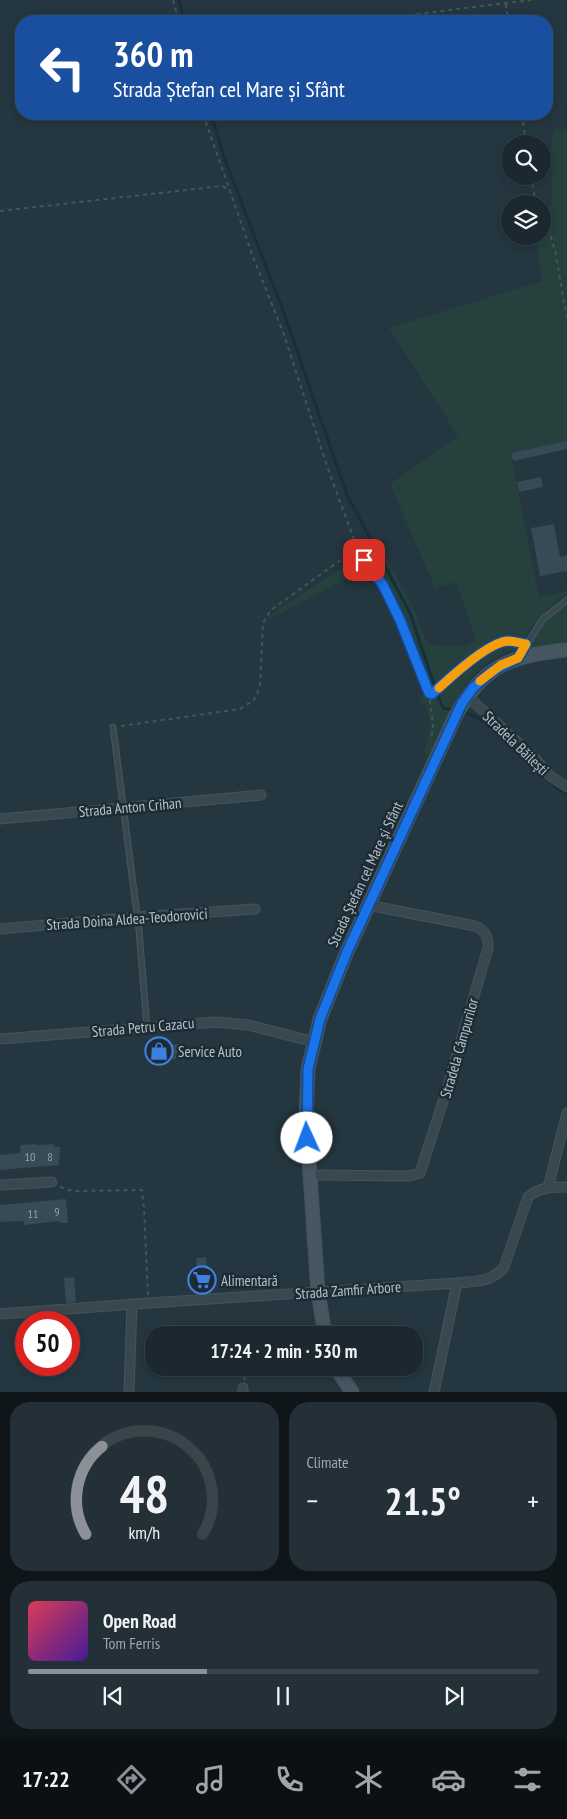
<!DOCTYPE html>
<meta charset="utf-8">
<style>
body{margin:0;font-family:"PT Sans Narrow",sans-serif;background:#243037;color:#f1f3f6;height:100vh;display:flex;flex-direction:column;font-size:19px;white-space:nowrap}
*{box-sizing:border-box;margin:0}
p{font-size:16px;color:#a0a6aa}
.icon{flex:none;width:28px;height:28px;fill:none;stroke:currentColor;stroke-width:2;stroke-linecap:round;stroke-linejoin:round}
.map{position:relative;height:1392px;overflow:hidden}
.panel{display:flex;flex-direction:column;gap:10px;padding:10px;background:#0f161a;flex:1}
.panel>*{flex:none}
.guide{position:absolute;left:15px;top:15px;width:538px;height:105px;border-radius:20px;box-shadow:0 2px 8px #0003,0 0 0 1px #39444b;background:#1a4fa0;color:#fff;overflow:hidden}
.buttons{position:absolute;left:501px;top:135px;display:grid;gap:10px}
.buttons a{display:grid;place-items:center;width:50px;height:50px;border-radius:50%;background:#1b282f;box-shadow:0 2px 8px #0003,0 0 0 1px #39444b;font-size:25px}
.speed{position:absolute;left:15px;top:1311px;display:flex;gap:10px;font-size:25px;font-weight:700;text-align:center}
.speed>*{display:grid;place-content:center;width:65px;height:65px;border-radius:50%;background:#1b282f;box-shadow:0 2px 8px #0003,0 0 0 1px #39444b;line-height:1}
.speed .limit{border:8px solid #d22;background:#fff;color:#111}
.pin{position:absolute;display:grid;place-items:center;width:42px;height:42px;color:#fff;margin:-21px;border-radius:10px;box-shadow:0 2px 8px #0006}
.me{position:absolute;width:55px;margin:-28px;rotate:358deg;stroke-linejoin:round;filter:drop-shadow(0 0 4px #0008)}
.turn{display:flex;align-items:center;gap:18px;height:105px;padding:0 15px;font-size:22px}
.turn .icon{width:65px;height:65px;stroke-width:2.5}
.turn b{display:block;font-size:35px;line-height:42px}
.big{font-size:38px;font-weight:700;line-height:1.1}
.panel .card{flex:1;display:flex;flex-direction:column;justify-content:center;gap:8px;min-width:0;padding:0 18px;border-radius:20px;background:#243037}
.panel .dial{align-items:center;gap:0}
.dial svg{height:130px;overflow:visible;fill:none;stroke:#39444b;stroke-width:7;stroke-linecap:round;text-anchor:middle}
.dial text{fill:#f1f3f6;stroke:none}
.song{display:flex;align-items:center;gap:15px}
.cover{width:60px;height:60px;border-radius:8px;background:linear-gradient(135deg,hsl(350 70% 55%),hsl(260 70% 35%))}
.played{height:5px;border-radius:2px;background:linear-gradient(90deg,#8c9099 35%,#39444b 35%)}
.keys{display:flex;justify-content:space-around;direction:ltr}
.heat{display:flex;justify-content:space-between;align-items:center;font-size:28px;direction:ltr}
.panel .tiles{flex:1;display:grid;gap:10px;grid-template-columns:1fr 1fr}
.card:last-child{grid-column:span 2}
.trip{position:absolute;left:145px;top:1326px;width:278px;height:50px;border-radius:20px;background:#1b282f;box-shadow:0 2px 8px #0003,0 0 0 1px #39444b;font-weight:700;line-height:50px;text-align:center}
.dock{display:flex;height:80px;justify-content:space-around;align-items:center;background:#0b1013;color:#a0a6aa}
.dock .icon{width:35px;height:35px}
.dock .current{color:#8c9099}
.dock b{font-size:22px;color:#f1f3f6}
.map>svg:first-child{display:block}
.green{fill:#26403e}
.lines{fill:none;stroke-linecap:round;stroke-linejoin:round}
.stream{stroke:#172f3d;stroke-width:3}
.building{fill:#364b55}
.lane-casing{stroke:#45535b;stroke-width:7}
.street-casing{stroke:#45535b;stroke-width:11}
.secondary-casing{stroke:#45535b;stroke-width:15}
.path{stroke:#405855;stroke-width:2;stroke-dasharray:4 4;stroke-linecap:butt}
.lane{stroke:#39474f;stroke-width:4.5}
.street{stroke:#39474f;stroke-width:9}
.secondary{stroke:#475762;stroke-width:12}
.route-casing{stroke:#114b97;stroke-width:12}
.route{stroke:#1a73e8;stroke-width:9}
.slow{stroke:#f59e0b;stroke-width:9}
.labels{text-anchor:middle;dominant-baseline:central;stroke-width:5;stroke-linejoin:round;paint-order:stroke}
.number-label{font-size:12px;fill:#93a2ab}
.street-label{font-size:15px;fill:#b5c1ca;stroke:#1d2c34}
.poi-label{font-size:15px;fill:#b5c1ca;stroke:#1d2c34;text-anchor:start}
</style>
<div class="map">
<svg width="567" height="1392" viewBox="0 0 567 1392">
<rect width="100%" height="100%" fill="#24363f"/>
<path class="green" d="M567,128V441L511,453L539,598L567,590V595L563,596L547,610L531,628L518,648L494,658L470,677L454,703L446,723L429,754H424L431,727L425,703H421L420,697L426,695L417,668L381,586L365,569L268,620L274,612L342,568L356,557L365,569L387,558L413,607L428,645L464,646L476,641L456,582L435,588L390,484L458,436L389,328L542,281L536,236H542L543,214L550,208L552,202L551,145L554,131Z
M567,603V643L529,647C531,630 555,613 567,603Z"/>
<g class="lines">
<path class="stream" d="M179,0L184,21
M211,114L224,157L285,316L347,495L410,613L437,693L443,708L455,710
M462,712C494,718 524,759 548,780C554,785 559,791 567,793"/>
</g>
<path class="building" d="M567,441V449L513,461L511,453Z
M541,477L543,487L519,492L517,482Z
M554,524L560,557L567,555V571L540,576L531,528Z
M160,1041L161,1046L178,1044L180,1058L155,1061L153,1042Z
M37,1144V1145L54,1144V1147H60L59,1165L0,1170V1155L20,1153L21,1145Z
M66,1199L68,1223H60V1221L24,1225V1221L0,1222V1205Z
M206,1257L208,1283L199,1284L196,1258Z
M74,1277L76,1302L66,1303L64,1278Z"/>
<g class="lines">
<g class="lane-casing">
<path id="lane" d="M357,548C365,561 375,573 383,586C403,619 415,657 429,693L432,694C447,680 488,643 507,641C513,641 520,643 526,644
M520,655L543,619L567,600
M113,727L139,930L147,1027"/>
</g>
<g class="street-casing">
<path id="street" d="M467,696L534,757L550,776L567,787
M0,819L261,795
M0,929L137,917L255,909
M0,1039L215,1022L248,1025L314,1042
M310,1175L410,1176L420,1173L447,1089L488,948C489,937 485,930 475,926L368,905
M0,1185L52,1182
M548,1187L567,1113
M0,1314L149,1303L457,1283C475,1281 493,1282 504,1267L528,1197C539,1187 553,1187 567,1187
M129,1392L132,1304
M243,1392V1388
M434,1392L457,1283"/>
</g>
<g class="secondary-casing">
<path id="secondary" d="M325,1335L318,1292L310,1175L306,1119L308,1069L320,1019L346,954L455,717C482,666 511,655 567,650
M336,1368L352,1392"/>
</g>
<path class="path" d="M173,0L179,21
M506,4L508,21
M361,21L531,0
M203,114L253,257L283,332L328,469L355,542
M522,114L526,144
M531,176L536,204
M0,211L222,186L230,190
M542,223L550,233L556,255L567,320
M430,700L433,726L431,740
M121,726L240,709L254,700L260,687L263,623L271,610L352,552
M344,930L349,914L371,871
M60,1187L68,1190L77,1191L142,1190L144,1208L148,1295
M244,1380L247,1368"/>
<use href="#lane" class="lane"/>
<use href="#street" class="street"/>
<use href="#secondary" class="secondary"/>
</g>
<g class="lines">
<g class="route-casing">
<path id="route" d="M307,1138L308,1069L320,1019L347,952L462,703L473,688L492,671L518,658L526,644C520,643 513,641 507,641C487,643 447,680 432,694L429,693L400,620L383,585L364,560"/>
</g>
<use href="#route" class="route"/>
<path class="slow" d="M439,688C453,675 488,643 507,641C513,641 520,643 526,644L518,658L501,665L480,681"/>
</g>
<defs>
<g id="shop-ring" transform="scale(1.4375)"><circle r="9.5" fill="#1d2c34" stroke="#3f7fe0" stroke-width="1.5"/><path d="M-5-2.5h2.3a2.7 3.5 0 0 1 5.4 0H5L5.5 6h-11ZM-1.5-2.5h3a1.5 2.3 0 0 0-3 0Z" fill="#3f7fe0"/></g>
<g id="supermarket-ring" transform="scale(1.4375)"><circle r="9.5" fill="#1d2c34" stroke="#3f7fe0" stroke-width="1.5"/><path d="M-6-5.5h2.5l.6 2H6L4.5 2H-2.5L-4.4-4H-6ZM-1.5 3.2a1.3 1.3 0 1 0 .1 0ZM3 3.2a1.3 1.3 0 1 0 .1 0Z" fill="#3f7fe0"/></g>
</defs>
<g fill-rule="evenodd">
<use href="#shop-ring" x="159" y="1051"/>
<use href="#supermarket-ring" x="202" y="1280"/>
</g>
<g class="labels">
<g class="number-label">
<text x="30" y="1156">10</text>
<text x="50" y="1156">8</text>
<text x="57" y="1211">9</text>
<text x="33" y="1213">11</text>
</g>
<g class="street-label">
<text transform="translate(516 743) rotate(44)">Stradela Băilești</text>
<text transform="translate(130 807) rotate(-5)">Strada Anton Crihan</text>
<text transform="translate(365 874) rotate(-65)">Strada Ștefan cel Mare și Sfânt</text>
<text transform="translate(127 919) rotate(-4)">Strada Doina Aldea-Teodorovici</text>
<text transform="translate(143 1027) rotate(-5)">Strada Petru Cazacu</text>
<text transform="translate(459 1048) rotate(-74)">Stradela Câmpurilor</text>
<text transform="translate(348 1290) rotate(-4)">Strada Zamfir Arbore</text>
</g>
<g class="poi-label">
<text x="178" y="1051">Service Auto</text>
<text x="221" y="1280">Alimentară</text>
</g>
</g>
</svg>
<div class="buttons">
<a><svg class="icon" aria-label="search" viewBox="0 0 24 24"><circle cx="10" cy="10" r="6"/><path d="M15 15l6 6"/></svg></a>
<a><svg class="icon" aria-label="layers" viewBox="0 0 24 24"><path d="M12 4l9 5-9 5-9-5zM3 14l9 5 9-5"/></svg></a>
</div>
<div class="speed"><div class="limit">50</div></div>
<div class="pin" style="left:364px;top:560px;background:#d93025"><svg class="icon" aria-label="arrive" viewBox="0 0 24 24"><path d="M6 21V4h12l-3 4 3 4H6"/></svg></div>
<svg class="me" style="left:307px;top:1138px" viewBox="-20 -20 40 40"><circle r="19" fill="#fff"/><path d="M0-13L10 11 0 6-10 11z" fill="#1a73e8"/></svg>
<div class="trip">17:24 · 2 min · 530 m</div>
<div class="guide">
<div class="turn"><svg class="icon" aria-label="left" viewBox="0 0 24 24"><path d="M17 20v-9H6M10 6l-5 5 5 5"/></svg><div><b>360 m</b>Strada Ștefan cel Mare și Sfânt</div></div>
</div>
</div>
<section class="panel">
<div class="tiles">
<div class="card dial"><svg viewBox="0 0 100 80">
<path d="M14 69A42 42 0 1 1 86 69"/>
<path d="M14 69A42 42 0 0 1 24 15" stroke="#8c9099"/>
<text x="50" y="56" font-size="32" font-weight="700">48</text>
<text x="50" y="72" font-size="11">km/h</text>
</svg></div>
<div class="card"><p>Climate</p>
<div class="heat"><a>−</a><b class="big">21.5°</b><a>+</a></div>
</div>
<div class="card">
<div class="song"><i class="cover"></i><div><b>Open Road</b><p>Tom Ferris</p></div></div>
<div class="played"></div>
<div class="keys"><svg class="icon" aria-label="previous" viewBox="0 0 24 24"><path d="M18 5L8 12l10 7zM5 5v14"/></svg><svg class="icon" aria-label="pause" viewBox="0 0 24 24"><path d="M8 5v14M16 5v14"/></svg><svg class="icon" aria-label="next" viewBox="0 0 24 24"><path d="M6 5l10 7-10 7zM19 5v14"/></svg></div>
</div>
</div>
</section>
<nav class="dock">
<b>17:22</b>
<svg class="icon current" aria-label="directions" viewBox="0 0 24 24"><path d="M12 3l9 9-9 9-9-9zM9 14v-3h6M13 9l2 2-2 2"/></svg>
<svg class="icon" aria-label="music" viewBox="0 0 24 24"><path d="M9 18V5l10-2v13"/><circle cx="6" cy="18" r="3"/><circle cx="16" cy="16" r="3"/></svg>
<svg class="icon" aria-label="phone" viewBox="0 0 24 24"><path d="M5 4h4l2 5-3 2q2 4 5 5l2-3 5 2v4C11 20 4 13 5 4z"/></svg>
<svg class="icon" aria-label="climate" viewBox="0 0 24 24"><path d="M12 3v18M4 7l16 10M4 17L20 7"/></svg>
<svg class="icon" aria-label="car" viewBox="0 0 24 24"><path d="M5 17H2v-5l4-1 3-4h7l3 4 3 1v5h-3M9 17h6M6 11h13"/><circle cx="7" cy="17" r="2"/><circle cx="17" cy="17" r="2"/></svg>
<svg class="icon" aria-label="filters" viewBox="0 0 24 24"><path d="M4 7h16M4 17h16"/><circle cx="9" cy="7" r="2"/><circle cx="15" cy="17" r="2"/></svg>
</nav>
